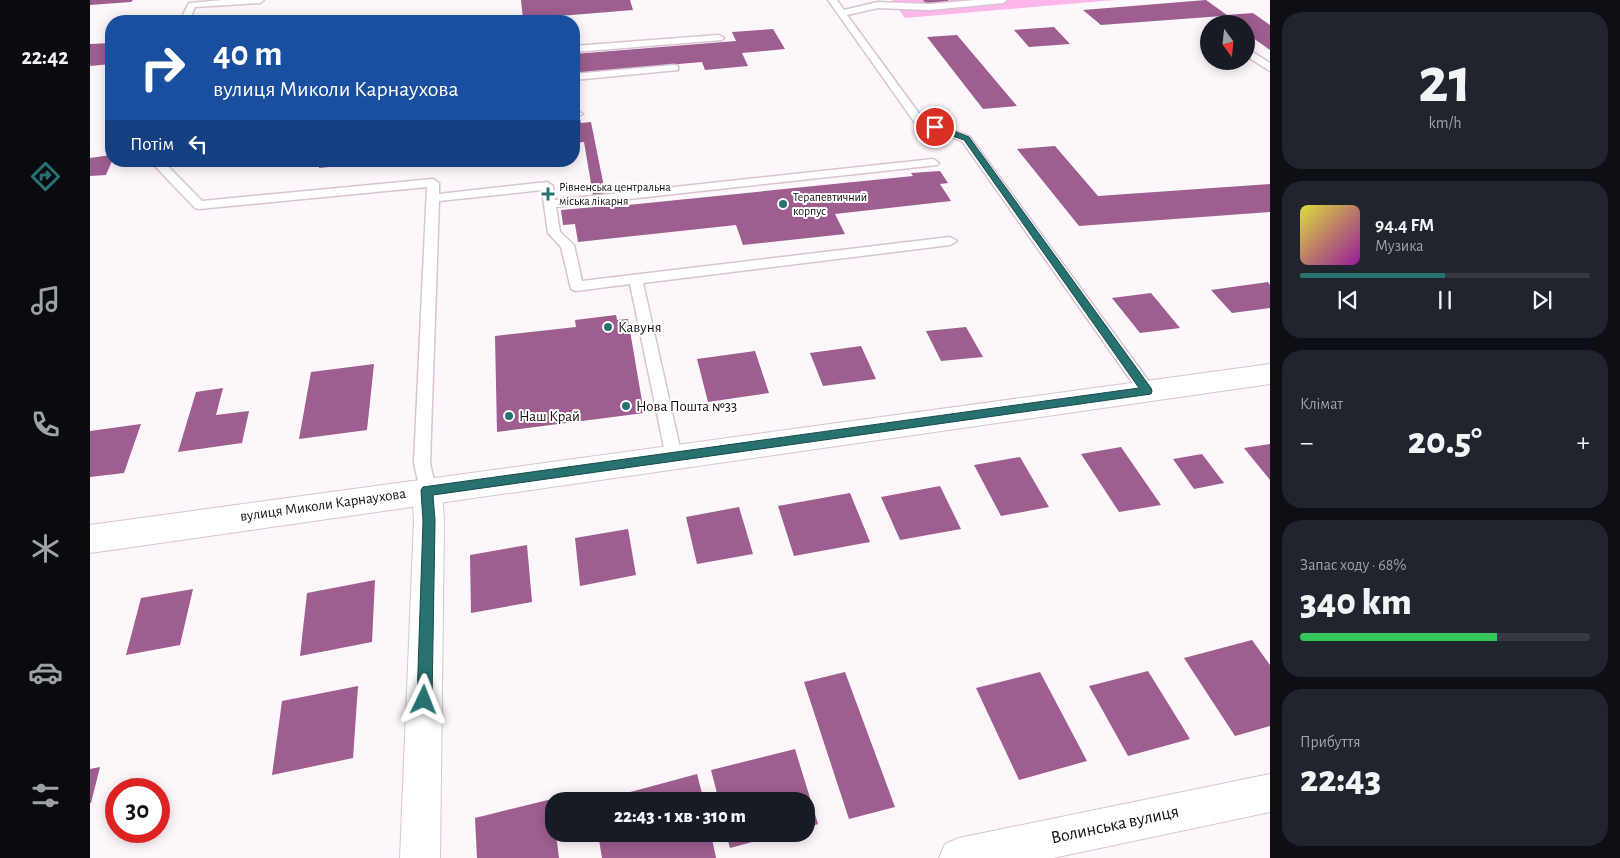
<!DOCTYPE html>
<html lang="uk">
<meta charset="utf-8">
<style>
body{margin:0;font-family:"Alegreya Sans",sans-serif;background:#20242c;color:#f1f3f6;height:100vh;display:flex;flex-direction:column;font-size:19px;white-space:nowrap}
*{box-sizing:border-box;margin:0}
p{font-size:16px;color:#9ea1a6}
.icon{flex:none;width:28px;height:28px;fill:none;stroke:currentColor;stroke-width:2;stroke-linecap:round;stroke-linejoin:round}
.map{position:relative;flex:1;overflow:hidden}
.drawer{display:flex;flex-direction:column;gap:12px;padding:12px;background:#0d0f14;width:350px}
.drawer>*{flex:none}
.hud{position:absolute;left:15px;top:15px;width:475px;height:152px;border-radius:20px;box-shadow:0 2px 12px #0003;background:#1a4fa0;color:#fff;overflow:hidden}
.needle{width:32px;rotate:165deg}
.controls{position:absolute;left:1110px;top:15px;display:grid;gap:10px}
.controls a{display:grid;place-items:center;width:55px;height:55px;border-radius:50%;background:#171b24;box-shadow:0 2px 12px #0003;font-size:25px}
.speed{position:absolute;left:15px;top:778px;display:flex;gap:10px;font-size:25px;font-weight:700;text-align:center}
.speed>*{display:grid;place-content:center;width:65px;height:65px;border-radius:50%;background:#171b24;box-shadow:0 2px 12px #0003;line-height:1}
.speed .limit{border:8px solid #d22;background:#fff;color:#111}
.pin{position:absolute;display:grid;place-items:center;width:42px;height:42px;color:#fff;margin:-21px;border:2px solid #fff;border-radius:50%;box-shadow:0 1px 5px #0007}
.me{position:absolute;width:55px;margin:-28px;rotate:2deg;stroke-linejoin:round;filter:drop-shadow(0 0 4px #0008)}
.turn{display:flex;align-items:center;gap:18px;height:105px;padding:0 25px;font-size:22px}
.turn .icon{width:65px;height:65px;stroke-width:2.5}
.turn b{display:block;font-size:35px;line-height:42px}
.then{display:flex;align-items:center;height:48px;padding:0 25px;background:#0003;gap:10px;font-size:19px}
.big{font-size:38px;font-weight:800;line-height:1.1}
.drawer .card{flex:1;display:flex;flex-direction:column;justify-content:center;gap:8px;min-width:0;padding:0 18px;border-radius:20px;background:#20242c}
.drawer .dial{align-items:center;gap:0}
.dial b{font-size:65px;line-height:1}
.song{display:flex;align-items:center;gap:15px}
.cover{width:60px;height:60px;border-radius:8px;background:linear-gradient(135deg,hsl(60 70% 55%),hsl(300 70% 35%))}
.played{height:5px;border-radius:2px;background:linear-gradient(90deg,#277171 50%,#363941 50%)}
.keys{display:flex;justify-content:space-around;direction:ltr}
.heat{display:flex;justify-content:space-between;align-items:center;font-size:28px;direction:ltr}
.charge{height:8px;border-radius:4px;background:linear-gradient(90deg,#34c759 68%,#363941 0)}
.trip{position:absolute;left:455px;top:792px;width:270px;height:50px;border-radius:20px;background:#171b24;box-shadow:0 2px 12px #0003;font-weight:800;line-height:50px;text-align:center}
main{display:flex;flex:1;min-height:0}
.menu{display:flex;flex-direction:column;width:90px;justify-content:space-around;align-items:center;background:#090b0e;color:#9ea1a6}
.menu .icon{width:35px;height:35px}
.menu .selected{color:#277171}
.menu b{font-size:22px;color:#f1f3f6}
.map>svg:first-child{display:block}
.green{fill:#fcb6ea}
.building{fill:#9e5e8f}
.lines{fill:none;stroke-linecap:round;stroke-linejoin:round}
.service-casing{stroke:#d7c5d2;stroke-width:3}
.minor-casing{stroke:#d7c5d2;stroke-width:2}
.secondary-casing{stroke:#d7c5d2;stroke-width:2}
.service{fill:#fff;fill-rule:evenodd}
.minor{fill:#fff;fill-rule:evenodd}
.secondary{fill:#fff;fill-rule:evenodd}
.route{fill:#277171;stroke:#194949}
.poi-dot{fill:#277171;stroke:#fff;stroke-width:2}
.labels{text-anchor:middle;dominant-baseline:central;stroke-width:4;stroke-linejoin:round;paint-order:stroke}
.far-poi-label{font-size:12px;fill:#150f14;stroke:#fff;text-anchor:start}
.poi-label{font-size:15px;fill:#150f14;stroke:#fff;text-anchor:start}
.street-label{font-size:15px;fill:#150f14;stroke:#fff}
.near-street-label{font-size:18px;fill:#150f14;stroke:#fff}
</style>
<main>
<nav class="menu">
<b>22:42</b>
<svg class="icon selected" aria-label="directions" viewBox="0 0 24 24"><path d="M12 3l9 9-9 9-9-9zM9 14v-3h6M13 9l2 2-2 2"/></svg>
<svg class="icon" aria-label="music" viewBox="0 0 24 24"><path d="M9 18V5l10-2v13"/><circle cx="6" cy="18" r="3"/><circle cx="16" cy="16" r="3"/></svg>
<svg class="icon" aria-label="phone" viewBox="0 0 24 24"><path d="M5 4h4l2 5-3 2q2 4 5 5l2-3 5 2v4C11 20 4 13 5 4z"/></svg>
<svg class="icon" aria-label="climate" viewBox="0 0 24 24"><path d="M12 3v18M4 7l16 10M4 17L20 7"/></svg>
<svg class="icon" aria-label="car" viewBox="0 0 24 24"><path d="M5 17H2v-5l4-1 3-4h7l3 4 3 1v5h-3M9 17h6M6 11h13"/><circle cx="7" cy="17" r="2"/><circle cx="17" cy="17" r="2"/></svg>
<svg class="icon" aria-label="filters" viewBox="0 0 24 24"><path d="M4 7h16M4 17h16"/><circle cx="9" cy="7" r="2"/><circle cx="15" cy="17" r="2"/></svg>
</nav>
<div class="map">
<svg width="1180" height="858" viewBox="0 0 1180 858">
<rect width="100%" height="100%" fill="#fdf6fb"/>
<path class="green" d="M802,0H1024L815,18Z"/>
<path class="building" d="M0,0H43L41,2L0,5Z
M431,0H540L543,10L433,19Z
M833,0H858V1L836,4Z
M1116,0L1137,15L1163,13L1180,25V50L1156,33V24H1143L1132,16L1011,25L993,10Z
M964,27L980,44L939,47L924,30Z
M683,29L695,49L652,53L658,66L615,70L612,62L484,73V54L646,41L642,32Z
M867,35L927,106L893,109L837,37Z
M21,43V64L0,66V44Z
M484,119H490L491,123L501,122L518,207L823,176L821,173L850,171L858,183L850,184L861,201L745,214L755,234L653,245L646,225L488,242L485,224L473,225L471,210L505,207L494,142L484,143Z
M965,146L1008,196L1180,184V212L989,226L927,149Z
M21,155L22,161L16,175L0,176V158Z
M230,161H268V164L229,168Z
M1178,282L1180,285V308L1142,313L1121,290Z
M1061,293L1090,328L1050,333L1022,298Z
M526,315L527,320L538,319L554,413L407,432L405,336L486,327L485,320Z
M876,327L893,357L851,361L836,331Z
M771,346L786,379L733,386L720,353Z
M665,351L679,393L618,402L607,359Z
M284,364L277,430L209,439L221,372Z
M133,388L126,415L159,411L152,443L88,452L106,392Z
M51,424L34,473L0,477V431Z
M1180,444V480L1154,448Z
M1031,447L1071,505L1029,512L991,454Z
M1112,454L1134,483L1104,489L1083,459Z
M930,457L959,507L911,516L884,465Z
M850,486L871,529L810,540L791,497Z
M760,493L780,542L704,556L688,506Z
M649,507L663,554L607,564L596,517Z
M538,529L546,575L490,586L485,538Z
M437,545L442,602L381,613L380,555Z
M285,580L282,642L210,656L217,593Z
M103,589L90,645L36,655L51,598Z
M1162,640L1180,665V726L1145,736L1094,658Z
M1058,671L1100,739L1038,756L999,686Z
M755,672L805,807L759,819L714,682Z
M950,672L997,761L929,780L886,688Z
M268,686L263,758L182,775L192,701Z
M705,749L728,824L716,828V801H629L621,770Z
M10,767L1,803H0V769Z
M607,774L614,801H507Z
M462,799L464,834H466L469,858H387L385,818Z
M508,834H621L626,858H512Z
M636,834H691L640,848Z"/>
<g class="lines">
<g class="service-casing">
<path id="service" d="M133,0H174L170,3L105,7L99,21H90L99,3Z
M738,0H747L754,10L788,2L840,4L885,0H917L913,3L840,10L788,8L757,15L833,119L880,137L1063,387L1065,391L1063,395L1057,397L1051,395L872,141L825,123Z
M629,35L634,38L632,40L484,52V46Z
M1156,48L1180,63V71L1156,56Z
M584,65L588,66V70L484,80V74Z
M488,111L493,114L484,118V112Z
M843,159L849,163L847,165L466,207L470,232L484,245L492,281L860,237L867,241L860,245L553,283L592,457L590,462L584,464L578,462L576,457L540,284L486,291L481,289L471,247L458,233L452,190L349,201L340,463L346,490L343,495L337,497L331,495L324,463L337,187L109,209L105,208L60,161H73L112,201L343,179L349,183V194L457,182L463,186L465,200Z"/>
</g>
<g class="minor-casing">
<path id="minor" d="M337,477L347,481L352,490L354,521L350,858H310L324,521L322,490L327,481Z
M1180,774V812L963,858H849L855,844L869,838Z"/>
</g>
<g class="secondary-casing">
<path id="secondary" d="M1180,364V384L0,553V525Z"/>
</g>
<use href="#service" class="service"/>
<use href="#minor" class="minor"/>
<use href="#secondary" class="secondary"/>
</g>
<path class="route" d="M842,125H848L879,137L1061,388L1062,391L1061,394L343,495L345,521L342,700L340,705L334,707L329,705L327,700L333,521L331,490L333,487L1049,388L874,140L842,129Z"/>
<g class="poi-dot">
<path d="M455.5 186.5h5v5h5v5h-5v5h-5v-5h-5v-5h5z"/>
<circle cx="693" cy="204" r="5"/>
<circle cx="518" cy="327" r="5"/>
<circle cx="536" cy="406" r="5"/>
<circle cx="419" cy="416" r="5"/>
</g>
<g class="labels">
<g class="far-poi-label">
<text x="469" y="187">Рівненська центральна<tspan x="469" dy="14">міська лікарня</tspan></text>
<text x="703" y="197">Терапевтичний<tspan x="703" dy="14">корпус</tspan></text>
</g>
<g class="poi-label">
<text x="528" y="327">Кавуня</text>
<text x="546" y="406">Нова Пошта №33</text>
<text x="429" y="416">Наш Край</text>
</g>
<g class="street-label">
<text transform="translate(233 505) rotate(-8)">вулиця Миколи Карнаухова</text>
</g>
<g class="near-street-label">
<text transform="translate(1025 825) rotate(-12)">Волинська вулиця</text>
</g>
</g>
</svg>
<div class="controls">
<a><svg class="needle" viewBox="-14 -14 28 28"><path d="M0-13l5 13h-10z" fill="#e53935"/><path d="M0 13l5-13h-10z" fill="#9ea1a6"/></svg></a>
</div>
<div class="speed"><div class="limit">30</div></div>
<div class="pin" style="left:845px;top:127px;background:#d93025"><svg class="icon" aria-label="arrive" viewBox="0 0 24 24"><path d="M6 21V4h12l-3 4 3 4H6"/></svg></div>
<svg class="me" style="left:334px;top:700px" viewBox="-20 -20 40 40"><path d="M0-17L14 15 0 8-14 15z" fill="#277171" stroke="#fff" stroke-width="4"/></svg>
<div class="trip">22:43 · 1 хв · 310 m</div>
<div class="hud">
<div class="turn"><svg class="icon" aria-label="right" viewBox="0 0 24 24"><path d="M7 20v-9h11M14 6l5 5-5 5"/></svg><div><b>40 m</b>вулиця Миколи Карнаухова</div></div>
<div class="then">Потім<svg class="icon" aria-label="left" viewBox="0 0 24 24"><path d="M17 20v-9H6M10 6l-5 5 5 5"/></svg></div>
</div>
</div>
<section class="drawer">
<div class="card dial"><b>21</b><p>km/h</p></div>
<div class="card">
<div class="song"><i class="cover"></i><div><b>94.4 FM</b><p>Музика</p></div></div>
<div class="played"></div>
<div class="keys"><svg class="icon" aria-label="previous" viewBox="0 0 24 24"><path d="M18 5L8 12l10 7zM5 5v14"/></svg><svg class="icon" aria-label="pause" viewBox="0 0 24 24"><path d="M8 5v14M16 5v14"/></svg><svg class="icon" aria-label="next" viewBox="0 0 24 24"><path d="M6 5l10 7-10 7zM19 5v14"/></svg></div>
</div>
<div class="card"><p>Клімат</p>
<div class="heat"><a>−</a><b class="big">20.5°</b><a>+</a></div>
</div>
<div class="card"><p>Запас ходу · 68%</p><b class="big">340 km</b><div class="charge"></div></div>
<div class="card"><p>Прибуття</p><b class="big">22:43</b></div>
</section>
</main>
